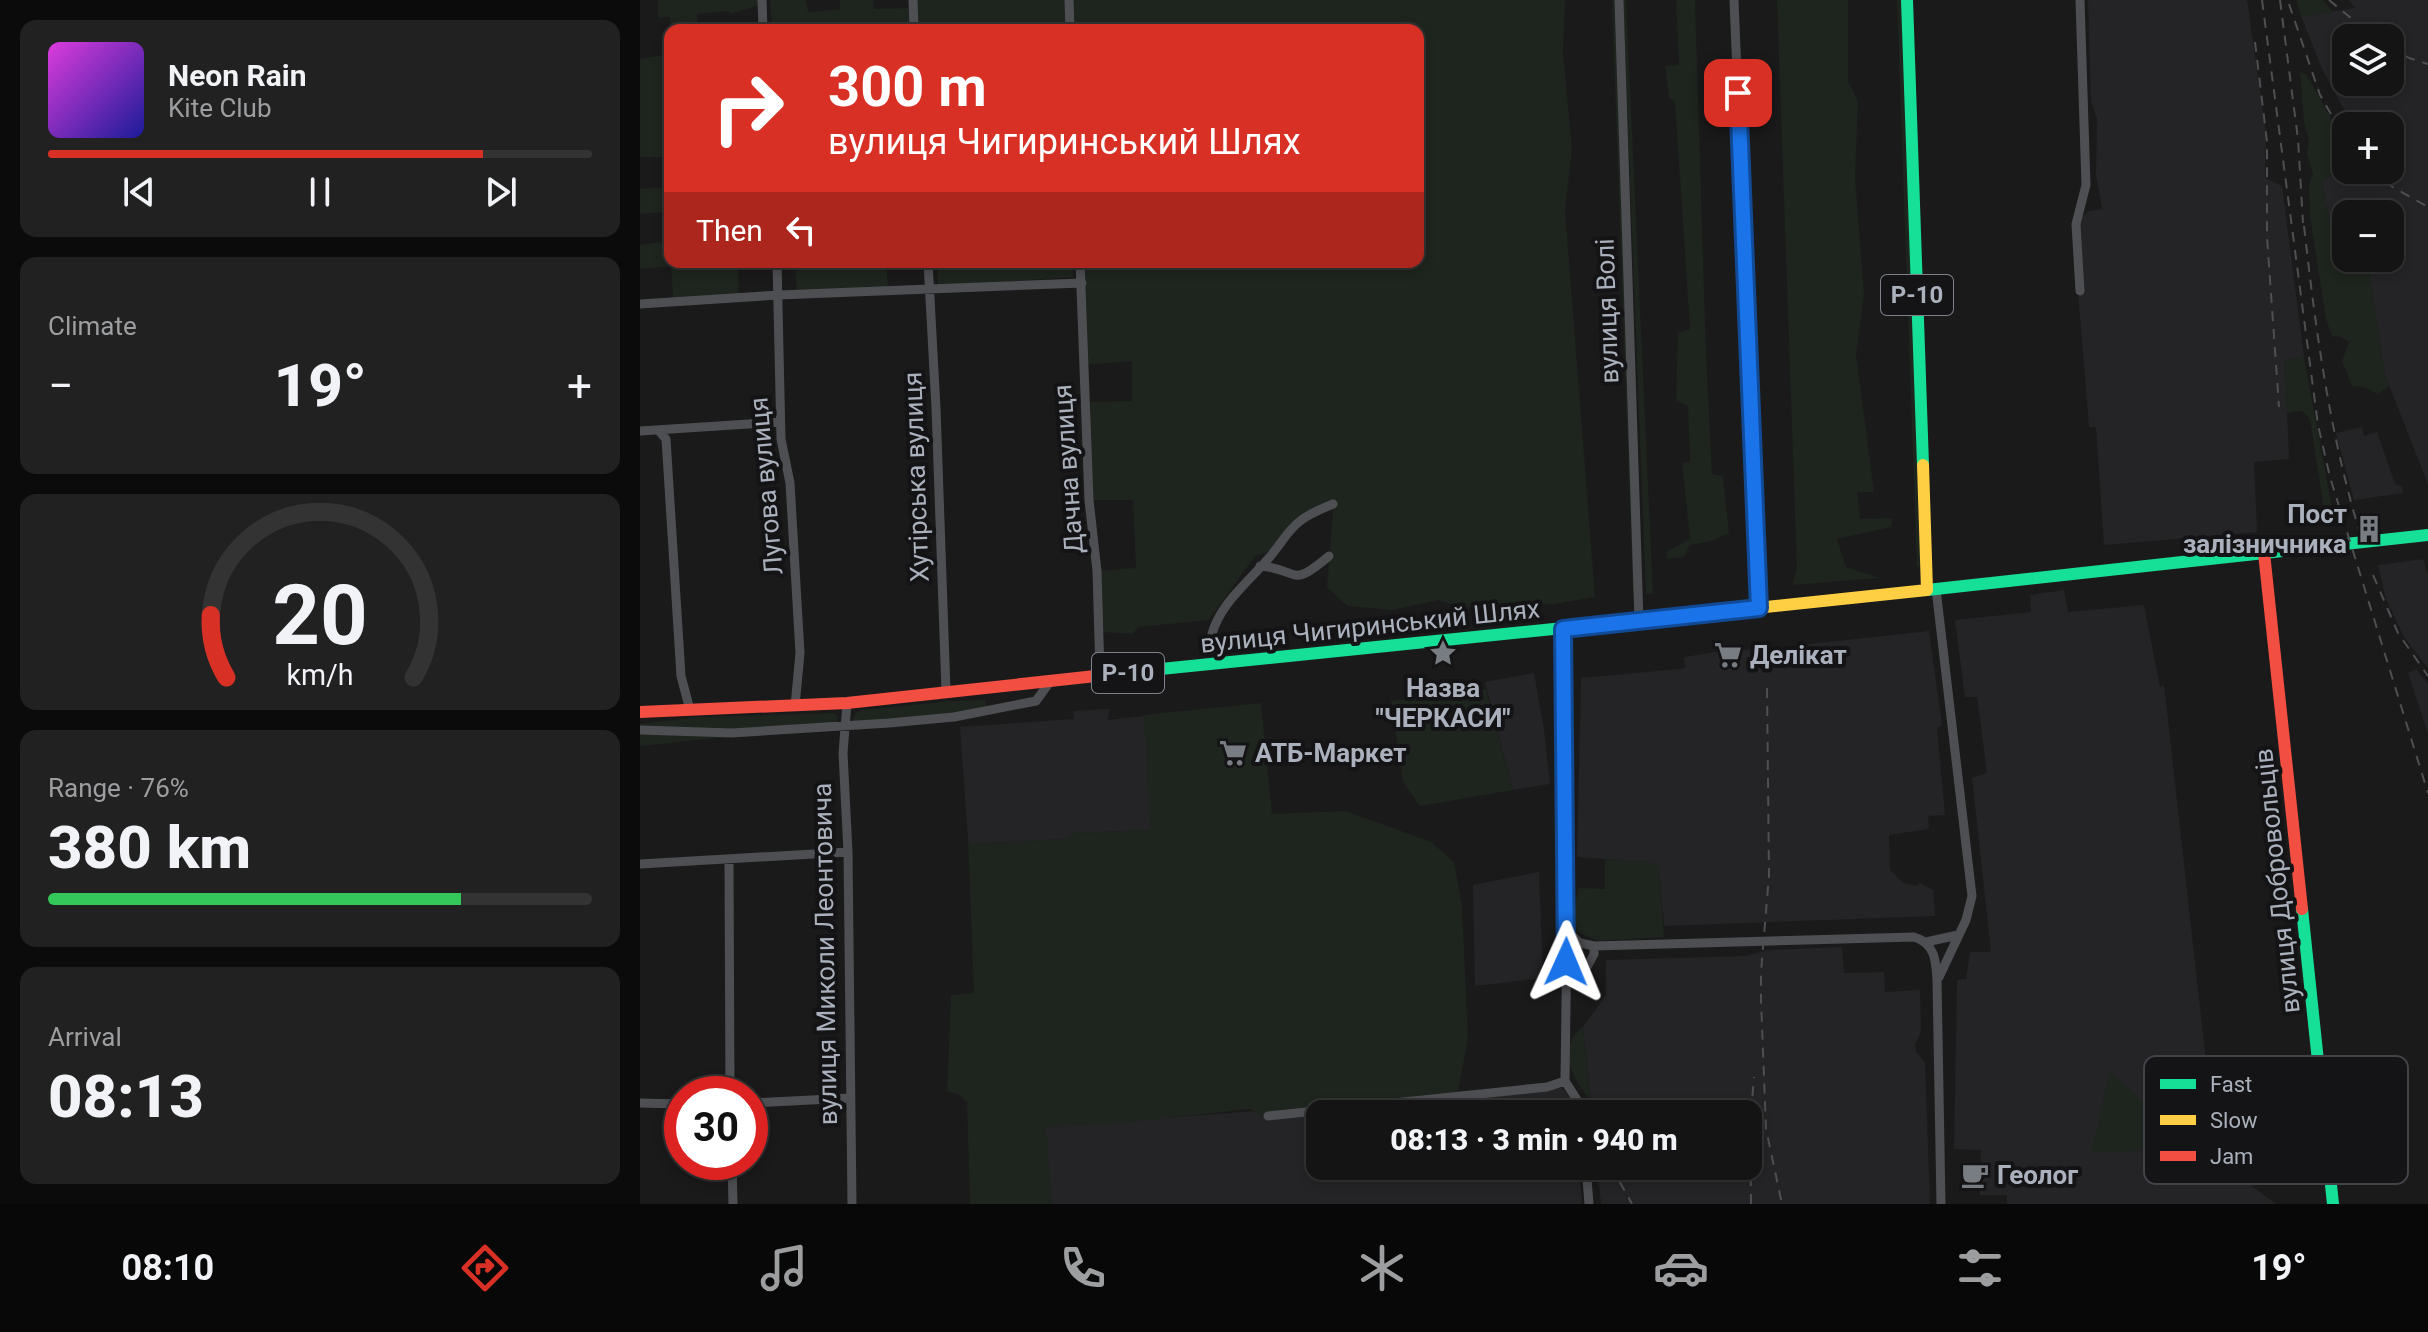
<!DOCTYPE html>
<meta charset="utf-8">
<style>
body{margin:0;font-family:Roboto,sans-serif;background:#212122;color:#f1f3f6;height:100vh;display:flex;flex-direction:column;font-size:30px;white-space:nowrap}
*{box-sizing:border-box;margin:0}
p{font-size:26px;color:#9d9ea0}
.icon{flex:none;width:44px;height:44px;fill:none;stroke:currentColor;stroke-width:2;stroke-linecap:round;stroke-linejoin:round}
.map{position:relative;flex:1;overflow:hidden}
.panel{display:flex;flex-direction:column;gap:20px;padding:20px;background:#0b0b0b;width:640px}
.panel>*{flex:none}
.guide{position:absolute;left:24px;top:24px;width:760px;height:244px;border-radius:16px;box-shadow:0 4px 12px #0003,0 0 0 2px #333334;background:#d93025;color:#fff;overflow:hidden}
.buttons{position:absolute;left:1692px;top:24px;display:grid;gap:16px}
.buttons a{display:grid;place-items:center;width:72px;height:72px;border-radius:16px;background:#141414;box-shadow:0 4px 12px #0003,0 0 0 2px #333334;font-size:40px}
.speed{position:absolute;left:24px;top:1076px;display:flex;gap:16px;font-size:40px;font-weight:700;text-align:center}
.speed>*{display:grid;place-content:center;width:104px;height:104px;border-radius:50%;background:#141414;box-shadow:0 4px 12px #0003,0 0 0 2px #333334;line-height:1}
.speed .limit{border:12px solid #d22;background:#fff;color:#111}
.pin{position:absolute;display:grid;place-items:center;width:68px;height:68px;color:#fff;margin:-34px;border-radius:16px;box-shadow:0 4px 12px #0006}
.me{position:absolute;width:88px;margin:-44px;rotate:1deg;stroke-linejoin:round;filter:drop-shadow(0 0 6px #0008)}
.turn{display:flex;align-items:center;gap:28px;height:168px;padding:0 32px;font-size:36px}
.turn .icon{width:104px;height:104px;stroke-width:2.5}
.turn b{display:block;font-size:56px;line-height:68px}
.then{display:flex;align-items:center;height:76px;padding:0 32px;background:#0003;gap:16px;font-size:30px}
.big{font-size:60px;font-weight:800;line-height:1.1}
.panel .tile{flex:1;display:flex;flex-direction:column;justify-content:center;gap:12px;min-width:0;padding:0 28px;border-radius:16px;background:#212122}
.panel .dial{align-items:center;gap:0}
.dial svg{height:208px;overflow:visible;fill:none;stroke:#333334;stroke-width:7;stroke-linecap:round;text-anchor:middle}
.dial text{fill:#f1f3f6;stroke:none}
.song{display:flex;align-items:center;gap:24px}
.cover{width:96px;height:96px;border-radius:12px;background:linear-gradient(135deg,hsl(300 70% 55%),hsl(240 70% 35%))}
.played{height:8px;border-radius:4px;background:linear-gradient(90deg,#d93025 80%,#333334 80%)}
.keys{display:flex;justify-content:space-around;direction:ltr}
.heat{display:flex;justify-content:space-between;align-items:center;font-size:44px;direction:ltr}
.charge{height:12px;border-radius:6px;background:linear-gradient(90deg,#34c759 76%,#333334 0)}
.trip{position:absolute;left:666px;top:1100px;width:456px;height:80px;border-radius:16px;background:#141414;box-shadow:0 4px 12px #0003,0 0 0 2px #333334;font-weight:800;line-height:80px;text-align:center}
.menu{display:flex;height:128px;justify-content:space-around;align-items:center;background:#080808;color:#9d9ea0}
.menu .icon{width:56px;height:56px}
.menu .active{color:#d93025}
.menu b{font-size:36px;color:#f1f3f6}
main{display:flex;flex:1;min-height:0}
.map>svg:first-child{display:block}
.built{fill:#242426;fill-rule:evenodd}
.green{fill:#1d251e}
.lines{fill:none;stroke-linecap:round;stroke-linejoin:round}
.street{stroke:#4e4f53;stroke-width:9}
.fast{stroke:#16e098;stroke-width:12}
.slow{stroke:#ffcf43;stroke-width:12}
.jam{stroke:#f24e42;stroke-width:12}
.rail{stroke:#4e4f52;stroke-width:2;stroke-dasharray:10 8;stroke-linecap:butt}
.route-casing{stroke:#114b97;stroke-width:20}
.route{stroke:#1a73e8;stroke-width:14}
.labels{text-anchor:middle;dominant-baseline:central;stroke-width:8;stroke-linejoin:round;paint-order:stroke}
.shield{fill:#141416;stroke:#7d828a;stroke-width:2}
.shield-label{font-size:24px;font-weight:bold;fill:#aab1bc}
.street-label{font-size:26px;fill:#aab1bc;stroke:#141416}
.poi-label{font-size:26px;font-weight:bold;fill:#aab1bc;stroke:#141416;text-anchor:start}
.key{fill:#141416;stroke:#414348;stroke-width:2}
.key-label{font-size:22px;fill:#aab1bc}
</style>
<main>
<section class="panel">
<div class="tile">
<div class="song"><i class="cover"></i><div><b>Neon Rain</b><p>Kite Club</p></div></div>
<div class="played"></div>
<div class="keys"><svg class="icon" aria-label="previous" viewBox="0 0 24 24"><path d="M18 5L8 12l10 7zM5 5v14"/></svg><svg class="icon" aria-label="pause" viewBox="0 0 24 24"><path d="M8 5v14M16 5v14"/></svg><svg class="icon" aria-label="next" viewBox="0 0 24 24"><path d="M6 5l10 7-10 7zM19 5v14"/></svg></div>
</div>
<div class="tile"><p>Climate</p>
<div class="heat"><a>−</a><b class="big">19°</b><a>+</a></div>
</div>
<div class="tile dial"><svg viewBox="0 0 100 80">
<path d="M14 69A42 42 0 1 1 86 69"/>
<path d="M14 69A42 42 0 0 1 8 45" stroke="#d93025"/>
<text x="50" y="56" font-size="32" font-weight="700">20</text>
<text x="50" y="72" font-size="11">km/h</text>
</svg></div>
<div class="tile"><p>Range · 76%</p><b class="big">380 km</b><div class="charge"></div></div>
<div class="tile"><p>Arrival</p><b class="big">08:13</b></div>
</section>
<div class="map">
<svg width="1788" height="1204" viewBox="0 0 1788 1204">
<rect width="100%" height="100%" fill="#1a1a1a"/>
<path class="built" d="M1448,0H1607L1626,133L1625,178L1642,186L1664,357L1645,360L1649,459L1614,462L1617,532L1464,545L1456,427H1449L1438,292L1444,291L1439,220L1448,211L1462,209L1456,175L1457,119L1451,101Z
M1709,0H1788V484L1745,375L1727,258H1750V214H1706V238L1693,240L1682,182L1706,166V170H1750V126H1713L1682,69L1661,16L1715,8ZM1706,38H1750V82H1706Z
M1722,427L1724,436L1737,432L1755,484L1762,486L1763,493L1714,500L1696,433Z
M1783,559L1788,575V668L1764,637L1746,599L1738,565Z
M1424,590L1428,612L1504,605L1520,687L1524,685L1526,702L1576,1151L1609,1184L1636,1204H1367V1195H1340L1341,1150L1314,1149L1317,980L1326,979L1330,952H1351L1332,778L1347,773L1337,697H1325L1315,620L1391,612L1390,595Z
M1289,631L1302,725L1297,728L1305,815L1288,816L1289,829L1249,835L1250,870L1263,883L1277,886L1280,883L1293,890L1295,916L1024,926L1019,867L1010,862L937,857L941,678L1039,669L1045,668L1044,657L1081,651L1125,649Z
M1776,669L1788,684V734L1768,673Z
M894,673L904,729L910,784L873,790L845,682Z
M469,709L468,720L505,716L511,830L435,833L425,839L333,844L328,839L320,727L434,719L433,711Z
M899,872L903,978L835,986L833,885Z
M1202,947L1204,973L1244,972L1245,992L1280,990L1281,1032L1275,1044L1276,1052L1285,1063L1290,1204H961L957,1166H1108V1114H952L943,1027L966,995V960L1106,956L1127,950Z
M922,1088L933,1102L934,1114H813L822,1113V1099Z
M698,1109L699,1114H680V1166H939L942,1204H412L404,1127L616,1111Z"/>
<path class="green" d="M18,0H120V5L90,14L89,11L57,14L58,30H31L30,17L18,18Z
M130,0H166L168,12L200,9V0H233L234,9L269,8L270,30H132Z
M273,0H925L923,53L932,149L925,210L955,597L915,604L820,608L799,600L752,610L707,606L687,587L694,500L664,513L629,552L615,556L569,620L498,627L493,634L460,632L457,571L496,568L493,500H449L445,402L492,401V361L443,365L440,262H778V30H274Z
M972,0H977L997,594H993Z
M983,0H986L1013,594H1006Z
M1036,0H1055L1066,354L1072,474L1083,476L1089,533L1072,541L1050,545L1044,557L1026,559L1027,551L1050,539L1042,463L1050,462L1048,406L1036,401L1038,333L1050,329L1035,102L1029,98L1025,66L1039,65Z
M1137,0H1208V81L1218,101L1215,177L1224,295L1216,354L1234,492H1217L1220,519L1252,518L1251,527L1197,539L1206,567L1240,578L1152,585L1157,569Z
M1257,0H1263L1281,565L1277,568Z
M1656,0H1684L1693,13L1661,16Z
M30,54V157H0V59Z
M1660,72L1666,74L1706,144V166L1682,182L1693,239L1706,238V258H1727L1745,375L1749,387L1737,394L1724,387L1712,386L1702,361L1709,342L1699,336L1692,337L1686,319L1670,217L1669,184L1673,174L1667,155L1669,141L1664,123Z
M30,187V262H98L99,296L33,298L31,266L0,269V245L28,241L26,212L0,214V189Z
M155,262H246L248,287L157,293Z
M297,262H433L434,277L298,286Z
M1664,357L1693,514L1690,519L1685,517L1670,419L1662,411L1647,413L1645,360Z
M846,689L873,790L780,806L763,782L751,701Z
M345,700L348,708L339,712L212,723L215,714L221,710L312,701Z
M621,703L632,814L706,811L791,842L814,862L822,906L828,1039L817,1096L628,1116H622L610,1109L461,1125L406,1127L412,1204H330L327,1102L319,1095L307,1091L311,995L334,993L328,839L333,844L424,839L434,833L510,830L504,715Z
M193,713L198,717L196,726L0,746V724L56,717Z
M965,859L1010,862L1019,867L1024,937L958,941L937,932L934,915L938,888L965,889Z
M943,1027L950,1099C932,1079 916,1047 943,1027Z
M1470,1071L1554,1149L1451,1152Z"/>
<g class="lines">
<path class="street" d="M122,0L123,30
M273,0L274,30
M429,0L430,30
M979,0L999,621
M1094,0L1119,608
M1440,0L1446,185L1436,224L1440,291
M137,262L141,439L150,483L160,653L155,706
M288,262L296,408L306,691
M440,262L449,500L457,571L460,674
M0,304L139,295L442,283
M0,431L140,422
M19,431L26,439L41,676L50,710
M620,566C660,569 649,590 689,556
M1296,589L1332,896L1326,920L1299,977
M923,629L927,931L925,1081L937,1100L941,1114
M572,634C580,604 608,582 628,559C639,547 647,531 660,521C670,513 681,509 693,504
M207,703L203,753L208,852L212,1204
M0,730L92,733L249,723L314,717L396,701L409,683
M89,860L90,1094
M0,864L208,852
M927,931L940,943L954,946L1274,937C1295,943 1296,961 1297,980L1301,1204
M1286,942L1318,935
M925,976L946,969L954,954V946
M0,1103L42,1104
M110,1103L210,1098
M628,1116L907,1087L925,1081
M92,1162L93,1204
M946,1166L949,1204"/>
<path class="fast" d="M1267,0L1283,465
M1287,590L1788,535
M511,670L1002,620
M1662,909L1693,1204"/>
<path class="slow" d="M1002,620L1287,590L1283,465"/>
<path class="jam" d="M1624,553L1662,909
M0,712L207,703L511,670"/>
<path class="rail" d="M1622,0L1678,425L1690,477L1788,793
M1640,0L1658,139L1663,223
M1689,0L1735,38
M1649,4L1680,95L1706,140
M1615,42L1627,142V237L1639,407
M1750,47L1769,58L1788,64
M1732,170L1751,186L1788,207
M1664,226C1676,333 1690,437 1722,540
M1733,575L1758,633L1788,676
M1127,688L1129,875L1121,972V1000L1126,1129L1142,1204
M971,1166L992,1204
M1111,1204L1110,1126L1114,1077"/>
</g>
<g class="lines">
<g class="route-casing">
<path id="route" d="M926,962L923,629L1119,608L1098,93"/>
</g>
<use href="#route" class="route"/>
</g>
<defs>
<g id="building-bare" transform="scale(2.16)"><path d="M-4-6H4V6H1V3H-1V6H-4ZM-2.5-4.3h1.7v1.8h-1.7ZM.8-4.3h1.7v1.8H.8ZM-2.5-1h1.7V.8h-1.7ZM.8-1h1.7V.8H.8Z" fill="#787c83" stroke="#141416" stroke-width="2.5" paint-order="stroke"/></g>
<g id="sight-bare" transform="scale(2.16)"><path d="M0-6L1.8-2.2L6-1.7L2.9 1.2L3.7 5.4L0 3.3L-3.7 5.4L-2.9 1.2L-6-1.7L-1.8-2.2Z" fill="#787c83" stroke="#141416" stroke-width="2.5" paint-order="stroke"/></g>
<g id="supermarket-bare" transform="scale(2.16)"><path d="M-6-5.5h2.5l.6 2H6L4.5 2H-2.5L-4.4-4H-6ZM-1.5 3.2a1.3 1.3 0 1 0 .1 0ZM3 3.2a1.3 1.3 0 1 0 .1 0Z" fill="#787c83" stroke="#141416" stroke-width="2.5" paint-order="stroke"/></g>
<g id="cafe-bare" transform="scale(2.16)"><path d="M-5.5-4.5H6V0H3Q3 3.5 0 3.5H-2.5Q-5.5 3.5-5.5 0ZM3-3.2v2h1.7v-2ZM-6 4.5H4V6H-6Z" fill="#787c83" stroke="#141416" stroke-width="2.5" paint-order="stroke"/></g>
</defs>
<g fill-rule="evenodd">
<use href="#building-bare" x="1729" y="529"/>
<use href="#sight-bare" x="803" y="653"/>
<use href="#supermarket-bare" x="1088" y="655"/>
<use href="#supermarket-bare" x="593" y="753"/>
<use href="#cafe-bare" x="1335" y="1175"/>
</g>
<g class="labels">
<g class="shield">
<rect x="1241" y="275" width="72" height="40" rx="6"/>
<rect x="452" y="653" width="72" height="40" rx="6"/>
</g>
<g class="shield-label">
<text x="1277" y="295">Р-10</text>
<text x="488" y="673">Р-10</text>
</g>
<g class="street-label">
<text transform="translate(967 311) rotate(-92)">вулиця Волі</text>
<text transform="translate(428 469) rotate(-94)">Дачна вулиця</text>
<text transform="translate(276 477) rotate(-92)">Хутірська вулиця</text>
<text transform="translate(126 486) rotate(-95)">Лугова вулиця</text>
<text transform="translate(730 626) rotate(-6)">вулиця Чигиринський Шлях</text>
<text transform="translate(1637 881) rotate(-96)">вулиця Добровольців</text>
<text transform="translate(185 954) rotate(-91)">вулиця Миколи Леонтовича</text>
</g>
<g class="poi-label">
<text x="1707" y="514" text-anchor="end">Пост<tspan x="1707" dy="30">залізничника</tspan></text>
<text x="1110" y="655">Делікат</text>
<text x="803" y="688" text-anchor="middle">Назва<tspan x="803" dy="30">"ЧЕРКАСИ"</tspan></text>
<text x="615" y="753">АТБ-Маркет</text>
<text x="1357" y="1175">Геолог</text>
</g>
</g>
<rect x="1504" y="1056" width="264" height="128" rx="12" class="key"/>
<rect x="1520" y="1079" width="36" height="10" fill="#16e098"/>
<rect x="1520" y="1115" width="36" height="10" fill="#ffcf43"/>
<rect x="1520" y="1151" width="36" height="10" fill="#f24e42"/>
<g class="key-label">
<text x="1570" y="1092">Fast</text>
<text x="1570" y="1128">Slow</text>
<text x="1570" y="1164">Jam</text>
</g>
</svg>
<div class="buttons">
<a><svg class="icon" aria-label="layers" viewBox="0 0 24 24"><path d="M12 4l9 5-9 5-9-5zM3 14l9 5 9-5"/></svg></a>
<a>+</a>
<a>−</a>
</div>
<div class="speed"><div class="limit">30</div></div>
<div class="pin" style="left:1098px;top:93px;background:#d93025"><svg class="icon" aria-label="arrive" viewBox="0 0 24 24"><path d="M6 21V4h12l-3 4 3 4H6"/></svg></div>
<svg class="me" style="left:926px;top:962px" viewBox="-20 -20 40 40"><path d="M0-17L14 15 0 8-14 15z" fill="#1a73e8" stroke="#fff" stroke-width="4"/></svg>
<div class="trip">08:13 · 3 min · 940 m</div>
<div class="guide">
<div class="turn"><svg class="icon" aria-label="right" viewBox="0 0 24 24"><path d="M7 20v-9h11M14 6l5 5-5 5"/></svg><div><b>300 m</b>вулиця Чигиринський Шлях</div></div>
<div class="then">Then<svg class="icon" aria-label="left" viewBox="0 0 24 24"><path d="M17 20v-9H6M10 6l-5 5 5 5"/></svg></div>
</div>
</div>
</main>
<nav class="menu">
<b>08:10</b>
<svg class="icon active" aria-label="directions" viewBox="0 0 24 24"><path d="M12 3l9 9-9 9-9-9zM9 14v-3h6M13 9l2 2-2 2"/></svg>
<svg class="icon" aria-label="music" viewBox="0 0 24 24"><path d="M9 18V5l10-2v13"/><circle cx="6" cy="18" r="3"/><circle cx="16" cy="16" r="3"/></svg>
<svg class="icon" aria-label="phone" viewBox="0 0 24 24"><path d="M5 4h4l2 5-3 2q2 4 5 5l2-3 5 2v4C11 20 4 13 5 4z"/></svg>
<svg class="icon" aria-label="climate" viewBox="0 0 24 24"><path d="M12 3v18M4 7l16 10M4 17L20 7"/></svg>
<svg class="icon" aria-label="car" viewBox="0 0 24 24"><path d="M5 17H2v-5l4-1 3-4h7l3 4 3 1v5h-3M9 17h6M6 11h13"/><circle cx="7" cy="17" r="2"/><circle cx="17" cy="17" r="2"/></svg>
<svg class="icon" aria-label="filters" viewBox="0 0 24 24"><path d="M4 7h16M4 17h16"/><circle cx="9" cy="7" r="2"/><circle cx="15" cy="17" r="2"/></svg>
<b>19°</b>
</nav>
